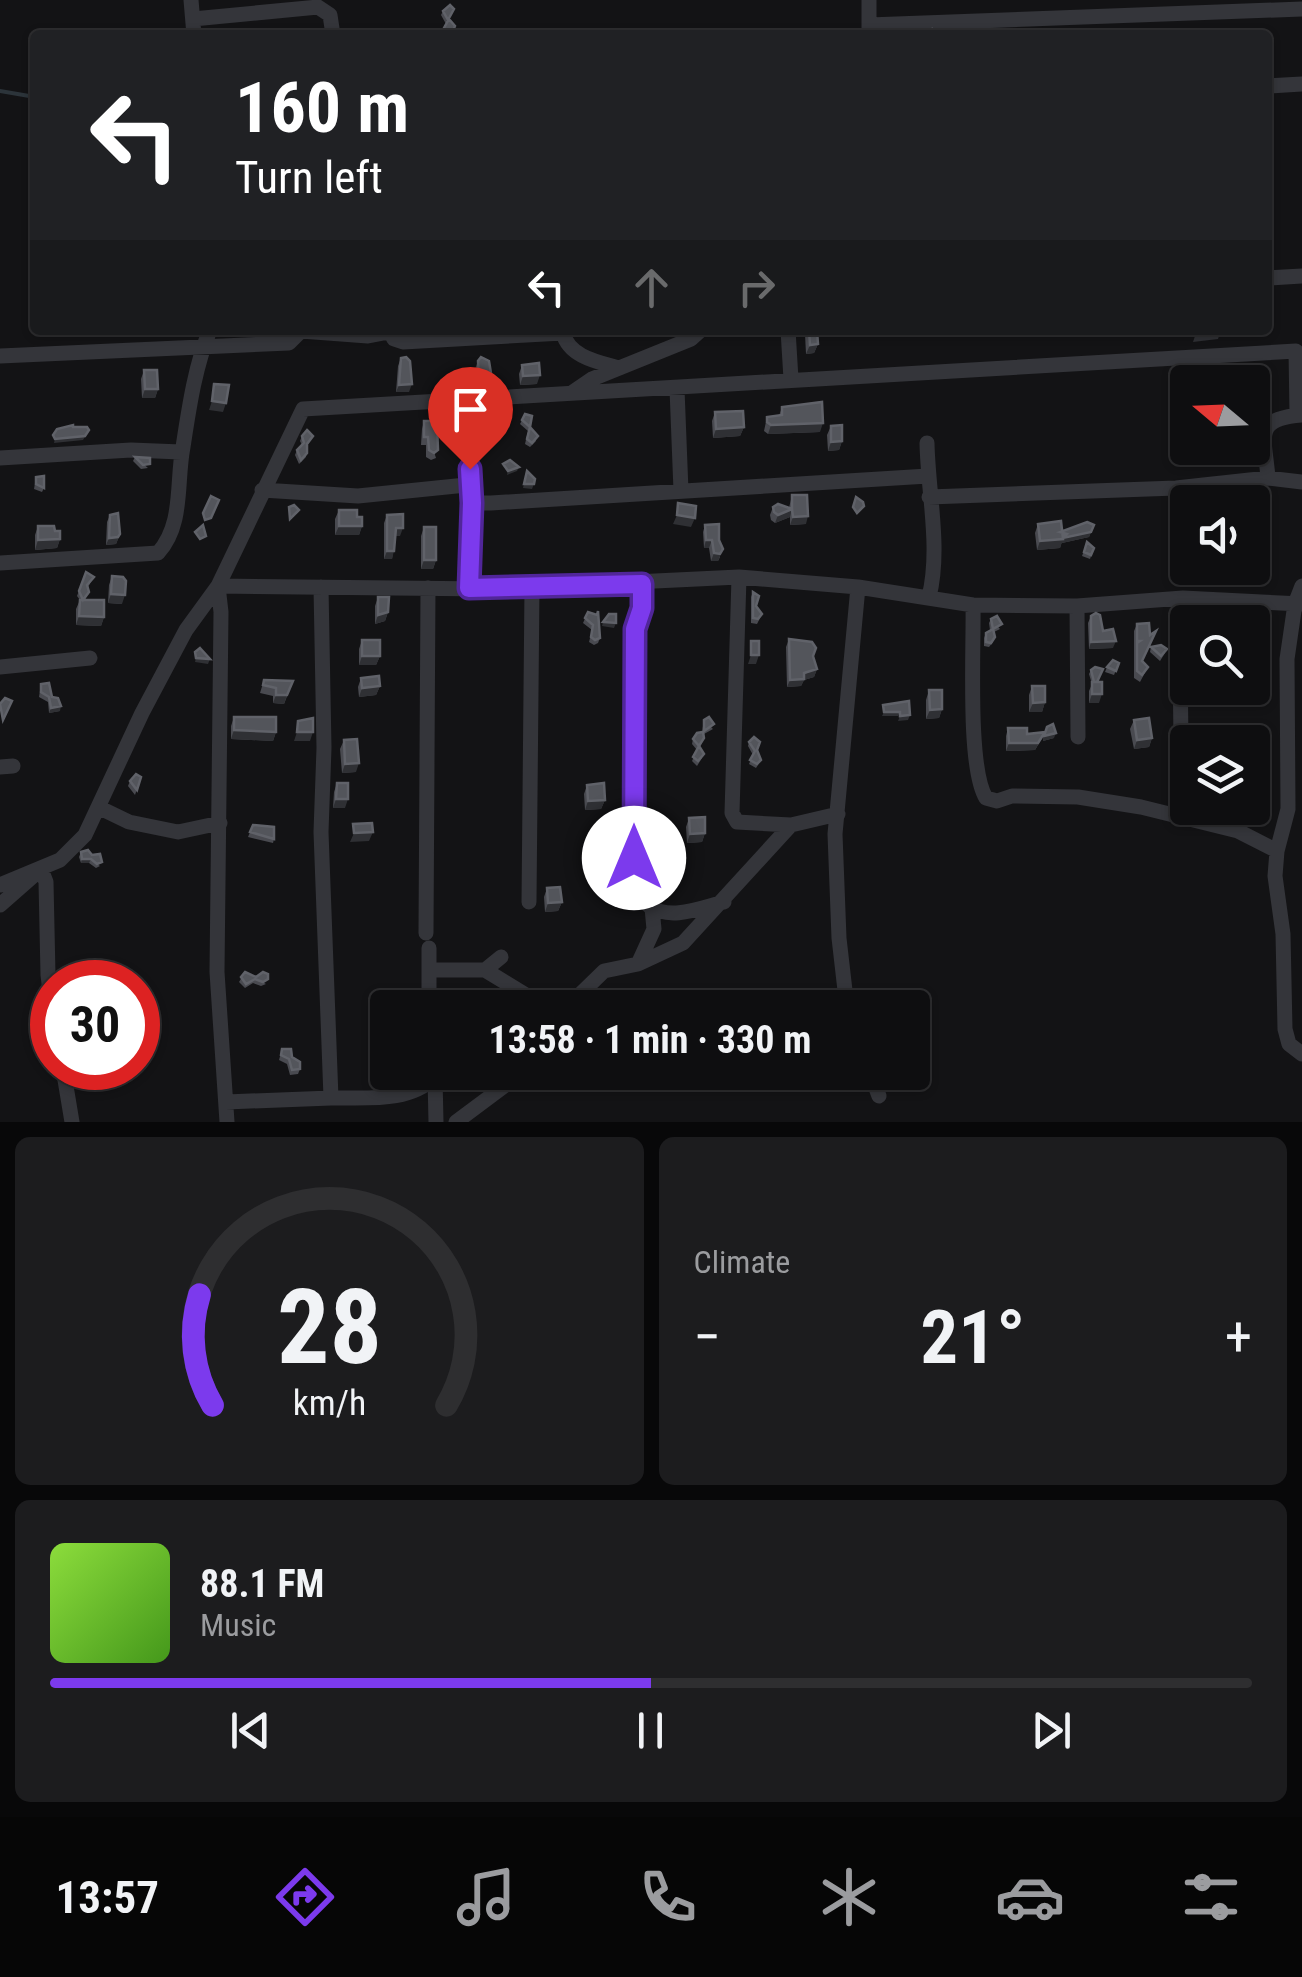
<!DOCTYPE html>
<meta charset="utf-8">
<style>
body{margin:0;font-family:"Roboto Condensed",sans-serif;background:#1c1c1e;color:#f1f3f6;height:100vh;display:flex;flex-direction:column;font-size:38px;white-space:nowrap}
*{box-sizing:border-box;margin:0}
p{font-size:32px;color:#9b9c9f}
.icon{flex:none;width:55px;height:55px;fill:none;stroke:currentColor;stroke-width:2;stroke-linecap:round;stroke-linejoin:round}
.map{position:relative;height:1122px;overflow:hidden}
.side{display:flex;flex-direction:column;gap:15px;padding:15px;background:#080809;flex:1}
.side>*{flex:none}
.banner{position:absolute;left:30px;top:30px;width:1242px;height:305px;border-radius:10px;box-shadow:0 2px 8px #0004,0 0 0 2px #2e2e30;background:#202124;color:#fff;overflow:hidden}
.needle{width:65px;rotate:289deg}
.fabs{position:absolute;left:1170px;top:365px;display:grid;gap:20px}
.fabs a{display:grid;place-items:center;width:100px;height:100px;border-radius:10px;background:#0e0e10;box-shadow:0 2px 8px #0004,0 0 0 2px #2e2e30;font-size:50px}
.speed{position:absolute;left:30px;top:960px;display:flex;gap:20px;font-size:50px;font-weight:700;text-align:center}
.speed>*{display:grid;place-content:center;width:130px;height:130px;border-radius:50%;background:#0e0e10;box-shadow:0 2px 8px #0004,0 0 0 2px #2e2e30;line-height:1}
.speed .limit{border:15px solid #d22;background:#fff;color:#111}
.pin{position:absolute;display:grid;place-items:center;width:85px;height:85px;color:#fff;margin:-102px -42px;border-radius:50% 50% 50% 0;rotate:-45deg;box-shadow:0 0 10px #0007}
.pin .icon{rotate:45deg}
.me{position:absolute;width:110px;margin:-55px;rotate:0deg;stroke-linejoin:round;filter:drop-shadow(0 0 8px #0008)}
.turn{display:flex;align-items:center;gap:35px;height:210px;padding:0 40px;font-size:45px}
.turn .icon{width:130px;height:130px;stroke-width:2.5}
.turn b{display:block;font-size:70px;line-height:85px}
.lanes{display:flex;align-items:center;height:95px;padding:0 40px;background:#0003;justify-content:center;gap:50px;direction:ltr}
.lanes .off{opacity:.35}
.big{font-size:75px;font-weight:700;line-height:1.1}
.side .tile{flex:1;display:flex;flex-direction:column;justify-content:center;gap:15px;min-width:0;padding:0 35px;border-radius:15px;background:#1c1c1e}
.side .dial{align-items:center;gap:0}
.dial svg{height:260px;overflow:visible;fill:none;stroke:#2e2e30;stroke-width:7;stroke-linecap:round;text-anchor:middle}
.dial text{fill:#f1f3f6;stroke:none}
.song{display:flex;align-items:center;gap:30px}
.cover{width:120px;height:120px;border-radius:15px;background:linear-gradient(135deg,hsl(90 70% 55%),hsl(100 70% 35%))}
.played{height:10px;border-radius:5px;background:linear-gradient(90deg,#7c3aed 50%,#2e2e30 50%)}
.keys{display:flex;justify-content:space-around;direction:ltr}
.heat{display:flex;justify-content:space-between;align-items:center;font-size:55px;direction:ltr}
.side .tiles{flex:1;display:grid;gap:15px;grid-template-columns:1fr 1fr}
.tile:last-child{grid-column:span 2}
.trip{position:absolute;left:370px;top:990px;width:560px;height:100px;border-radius:10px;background:#0e0e10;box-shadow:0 2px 8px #0004,0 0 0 2px #2e2e30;font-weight:700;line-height:100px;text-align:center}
.dock{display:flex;height:160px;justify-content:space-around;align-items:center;background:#060606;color:#9b9c9f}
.dock .icon{width:70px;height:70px}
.dock .current{color:#7c3aed}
.dock b{font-size:45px;color:#f1f3f6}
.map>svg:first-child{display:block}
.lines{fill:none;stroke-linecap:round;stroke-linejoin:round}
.stream{stroke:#2c343a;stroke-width:4}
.minor{stroke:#34353a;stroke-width:15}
.wall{fill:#494a50}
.shaded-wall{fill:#2f3034}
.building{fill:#53555b;stroke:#606269;stroke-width:2.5}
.route-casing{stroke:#51269a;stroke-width:25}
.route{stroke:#7c3aed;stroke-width:18}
</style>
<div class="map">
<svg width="1302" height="1122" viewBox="0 0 1302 1122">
<rect width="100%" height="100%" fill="#131315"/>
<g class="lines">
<path class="stream" d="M0,91L35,97"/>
<path class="minor" d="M191,0L194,35
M193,19L318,7L330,15L333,35
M869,25L1302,9
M869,31V0
M1268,86L1302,84
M1268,278L1302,276
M389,330L394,339L403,342L563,333C569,357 598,362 619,368
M788,330L791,379
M0,356L289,343L301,331L368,336L389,332
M677,389L681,491
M573,392L592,379L691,339L701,330
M466,401L472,503L469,588
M927,443C928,494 941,548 929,597
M0,458L131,450L181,452
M1268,478L1302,482
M262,490L358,496L466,485L472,503H491L928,476
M929,497L1176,488L1268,478C1265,437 1252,419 1302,415
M0,563L158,553C184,524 176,483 183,447C189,408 195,366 210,330
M739,577L732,813L737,822L791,825
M641,584L642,608L635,629C635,669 625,889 649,906C671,921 700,908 724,902
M1302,586L1295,604L1287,659L1288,809L1277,851L1275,876L1283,934L1285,1029L1289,1044L1302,1054
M321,587L324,748L321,832L331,1098C367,1097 408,1103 435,1077L434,1072
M973,605C974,647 967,767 986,798L997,801L1012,796L1078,797L1141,807L1238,831L1277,851
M1077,606L1078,737
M0,667L90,658
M0,767L13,766
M100,808L129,822L178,832L220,823
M1182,819L1180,662L1183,598
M0,885L60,860L85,835L142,713L186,630L218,586L303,409L1296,351L1297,415
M529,902L532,586
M0,905L41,869L46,882L48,975L52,1007
M426,933L428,588
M429,948V1008
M638,964L654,929L652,908
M429,970H485L547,1008
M485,970L501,957
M566,1008L604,971L638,964L683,943L791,825L838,814
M847,1008L839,938L835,834L858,587
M63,1068L72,1122
M870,1072L879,1096
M435,1077L436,1122
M226,1102L331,1098
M227,1122L217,972L221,612L218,586L488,589L739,577L858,587L973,605L1077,606L1183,598L1302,604
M456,1122L507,1084L516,1072"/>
</g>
<path class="wall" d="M443,11L449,19L452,35H444L442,33L446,24L441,15Z
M799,330H817L818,344L814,353L806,354L805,334H800Z
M401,358L409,392H396L398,366Z
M478,361L492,379L489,387L476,388L475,369Z
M522,365L537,384L520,385L519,374Z
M144,370L158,389L155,398H142L141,379Z
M782,407L820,432L768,434L764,431L767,417L779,416Z
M715,412L744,427L740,436L713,438L712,421Z
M525,414L536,441L530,447L525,444L528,431L520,424Z
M424,421L436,458L431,460L426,457V445H421L422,429Z
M831,426L842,441L839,450L828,451L827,435Z
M483,430L492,442L489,451H480V439Z
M302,436H313L307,446L306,457L299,464L295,455L297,450L302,445L300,441Z
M135,457L148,468L141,469L133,461Z
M36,477L44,488L42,492L34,489Z
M792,495L806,524L790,525V517L775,523L771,520L770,515L773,507L789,508Z
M339,510L357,517L362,526L359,535H335V519Z
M110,515L120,534L116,544L106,545L107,522Z
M387,515L400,536H396L392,559H384V523Z
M1038,524L1062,532L1094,525L1089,537L1062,543L1063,538L1060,548L1037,550L1035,533Z
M705,525L719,540L720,557L718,561H711L709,548H704L703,532Z
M38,526L55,531L60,539L57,548L35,550V535Z
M424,527L436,560L433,569H421V536Z
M1087,542L1094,548L1090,559L1082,556Z
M86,572L94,577L88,587L89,592L84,600L104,617L101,626L76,625V609L80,600L77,596Z
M112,576L122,604L108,603L109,585Z
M753,592L756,606L762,614L757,624L751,623V597Z
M378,597L388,612L385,621L375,624V606Z
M588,612L597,615L600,638L598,643L594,645L589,642L592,630L583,623Z
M1091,616L1103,631L1113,648L1089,649L1088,623Z
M991,619L1000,629L994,632L993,642L989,647L984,646V638L986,633L990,630L989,623Z
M1137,624L1142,662L1148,667L1140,682L1134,678V631Z
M789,639L813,656L817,669L814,677L804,680L801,686L787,687L786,647Z
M362,640L380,656L376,665H359V649Z
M1151,647L1165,653L1160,661L1150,652Z
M1119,663L1114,675L1105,672L1107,667Z
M1091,670L1098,682L1099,703H1089V691L1092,684L1089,674Z
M361,678L380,686L376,695L359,697L358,687Z
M264,680L293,681L284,704L273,703V696L260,693Z
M41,684L60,711L49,713L48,702L39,697Z
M1032,686L1045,702L1042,712H1029V695Z
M929,690L942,709L939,718L926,719V700Z
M234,717L276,732L273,741L231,739V726Z
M704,720L713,729L704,734V738L700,747L702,758L697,766L692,761L697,750L692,744L693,739L702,732Z
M1134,720L1152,738L1149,747L1134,749L1130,729Z
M1008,728L1027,734L1045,732L1054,738L1043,741L1044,735L1035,750L1006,751V736Z
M344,740L356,772L342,773L340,749Z
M749,742L757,751L761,760L756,768L749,764L753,755L748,746Z
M141,777L135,795L128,786L130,781Z
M337,783L345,808H333L334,792Z
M587,785L605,800L601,809L585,810L584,794Z
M689,818L705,833L702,842L687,843L686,827Z
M253,825L274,839L273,843L248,837Z
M81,852L100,866L96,868L89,863H81L79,857Z
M547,888L562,902L558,911L545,912L544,897Z
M245,972L266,984L261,986L253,983L245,988L239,982Z
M282,1049L292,1057L300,1069L298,1074L290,1075L287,1064L279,1060Z"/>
<path class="shaded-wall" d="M1197,330H1221L1218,339L1193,342Z
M818,344L814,353L806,354L810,345Z
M540,375L537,384L520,385L523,376Z
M492,379L489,387L476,388L479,380Z
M412,384L409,392H396L399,385Z
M145,389H158L155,398H142Z
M212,401L226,403L223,412L209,410Z
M823,423L820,432L768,434L771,425Z
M744,427L740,436L713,438L716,429Z
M89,430L83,440L54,443L55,439Z
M842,441L839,450L828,451L831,442Z
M484,442H492L489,451H480Z
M519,467L517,471L507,475L508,471Z
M524,484H534L532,489L523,488Z
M792,509L790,517L775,523L778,515Z
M677,515L695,518L691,527L673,524Z
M808,516L806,524L790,525L793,517Z
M339,526H362L359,535H335Z
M396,528H403L400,536H393Z
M1091,532L1089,537L1062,543L1063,538Z
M120,534L116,544L106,545L109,538Z
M60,539L57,548L35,550L38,540Z
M1063,539L1060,548L1037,550L1040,541Z
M706,540H712L709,548H704Z
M723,549L718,561H711L714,553Z
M387,551H394L392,559H384Z
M424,560H436L433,569H421Z
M111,594L125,595L122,604L108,603Z
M388,612L385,621L375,624L378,615Z
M79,616L104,617L101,626L76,625Z
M603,622L616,623L614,628L602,626Z
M1116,641L1113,648L1089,649L1091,642Z
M751,655H759L756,664H748Z
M362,656H380L376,665H359Z
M196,658L210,659L208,664L195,662Z
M817,669L814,677L804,680L801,686L787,687L790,680Z
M380,686L376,695L359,697L362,688Z
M1092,694H1102L1099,703H1089Z
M276,695H287L284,704L273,703Z
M1045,702L1042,712H1029L1033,703Z
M61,706L60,711L49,713L51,708Z
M942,709L939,718L926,719L930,710Z
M884,712H900L898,716H882Z
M910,715L908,720L898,721L900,716Z
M234,730L276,732L273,741L231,739Z
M297,732H313L310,741H294Z
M1045,732L1035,750L1006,751L1009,743Z
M1056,733L1054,738L1043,741L1044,736Z
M1152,738L1149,747L1134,749L1137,740Z
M359,763L356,772L342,773L345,764Z
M336,799H348L345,808H333Z
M605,800L601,809L585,810L588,801Z
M373,832L369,841L350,842L354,833Z
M705,833L702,842L687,843L690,834Z
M82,859H91L89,863H81Z
M562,902L558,911L545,912L548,903Z"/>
<path class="building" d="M450,5L454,9L448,20L443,11Z
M449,19L455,26L453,31L447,33L444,28Z
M932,29L934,35H924V31Z
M809,330H817L818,344L810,345Z
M406,357L410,361L412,384L399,385L401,358Z
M481,357L489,361L492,379L479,380L478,361Z
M539,363L540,375L523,376L522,365Z
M144,370H157L158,389H145Z
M214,384L229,385L226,403L212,401Z
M822,402L823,423L771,425L767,422V417L782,415V407Z
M743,411L744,427L716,429L715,412Z
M525,414L532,416L530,427L538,436L532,443L527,439L530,427L522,420Z
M424,421H437L438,450L434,453L429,450L428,437H424Z
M73,425V427H87L89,430L85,436L55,439L53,435L57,429Z
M842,425V441L831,442V426Z
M307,430L313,436L307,444V453L301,460L297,450L304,443L302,436Z
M483,430H492V442H484Z
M135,457L150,458V464L143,465Z
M510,460L519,467L508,471L503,464Z
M527,471L535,479L534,484H524Z
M44,476V488L36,484V477Z
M792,495H807L808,516L793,517L792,509L778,515L774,512L773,507L778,504L792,509Z
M211,496L219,500L211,518L205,520L203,513Z
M856,497L863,502L864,506L857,513L853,507Z
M678,503L696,506L695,518L677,515Z
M294,505L299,510L290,519L289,507Z
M339,510H357V517H362V526H339Z
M118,513L120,534L118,537L109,538L110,515Z
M403,514V528H396L394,551H387V515Z
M1061,521L1063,539L1040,541L1038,524Z
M1087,522L1094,525L1091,532L1063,538L1067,534L1060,532Z
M719,524V540L723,549L720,554L714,553L712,540H706L705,525Z
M203,525L206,536L200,539L195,532Z
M38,526H54L55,531H60V539L38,540Z
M424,527H436V560H424Z
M1087,542L1094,548L1091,555L1084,552Z
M86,572L94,577L87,585L89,592L83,600L79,591Z
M112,576L123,577L126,581L125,595L111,594Z
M753,592L759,596L756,606L762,614L758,619L753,618Z
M378,597H389L388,612L378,615Z
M80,600H104V617L79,616Z
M598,611L600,638L595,640L591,637L593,625L585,618L588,612L597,615Z
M1096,613L1100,615L1103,631L1113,629L1116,641L1091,642V616Z
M609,614H616V623L603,622Z
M997,616L1002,624L993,629L995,637L991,643L986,642V633L993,629L991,619Z
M1149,623L1150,635L1156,631L1142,661L1148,667L1142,675L1137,671V643L1140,641H1137V624Z
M789,639L812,642L816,648L813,656L817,669L804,673V679L790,680Z
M362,640H380V656H362Z
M751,641H759V655H751Z
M1161,645L1167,649L1161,656L1151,647Z
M200,648L210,659L196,658L195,652Z
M1113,660L1119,663L1116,671L1107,667Z
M1252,664L1259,668L1257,674L1252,675Z
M1095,667L1103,669L1097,682H1094L1091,670Z
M379,676L380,686L362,688L361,678Z
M264,680L293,681L287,695H276V688L263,685Z
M1092,682H1102V694H1092Z
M49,683L52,697L58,698L61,706L51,708L49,697L41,692V684Z
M1032,686H1045V702L1033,703Z
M929,690H942V709L930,710Z
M5,698L12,701L3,720L0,704Z
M909,701L910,715L900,716V712H884L883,705Z
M234,717H276V732L234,730Z
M709,717L714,724L704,731V720Z
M313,718V732H297L298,721Z
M1149,718L1152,738L1137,740L1134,720Z
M1053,724L1056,733L1044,736L1047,727Z
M1239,726L1246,729L1243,739L1244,742H1238L1240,738L1236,732Z
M1008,728H1027V734L1045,732L1038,743H1009Z
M703,732L704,738L699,746L693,739L697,733Z
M754,737L760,742L757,750L761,760L757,764L750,760L755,751L749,742Z
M357,739L359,763L345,764L344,740Z
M699,746L704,754L698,761L693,757Z
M136,774L141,777L137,790L130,781Z
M337,783H348V799H336Z
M604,783L605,800L588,801L587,785Z
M705,817V833L690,834L689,818Z
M372,823L373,832L354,833L353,824Z
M253,825L274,827V839L250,832Z
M88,850L92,855L100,854L102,862L97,864L91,859H82L81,852Z
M560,887L562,902L548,903L547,888Z
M245,972L256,977L263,972L268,974V979L263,982L255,979L246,984L241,977Z
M282,1049H291L292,1057L300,1062V1069L292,1070L289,1059L281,1055Z"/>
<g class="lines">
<g class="route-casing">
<path id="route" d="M470,469L472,503L469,588L642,584V608L635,629L634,858"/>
</g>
<use href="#route" class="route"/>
</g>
</svg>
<div class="fabs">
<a><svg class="needle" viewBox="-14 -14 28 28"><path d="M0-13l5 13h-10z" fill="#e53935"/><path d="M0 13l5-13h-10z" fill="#9b9c9f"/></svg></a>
<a><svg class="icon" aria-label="sound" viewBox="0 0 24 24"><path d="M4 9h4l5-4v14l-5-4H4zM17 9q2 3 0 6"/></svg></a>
<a><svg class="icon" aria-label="search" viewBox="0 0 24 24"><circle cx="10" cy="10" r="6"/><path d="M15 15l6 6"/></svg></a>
<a><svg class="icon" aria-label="layers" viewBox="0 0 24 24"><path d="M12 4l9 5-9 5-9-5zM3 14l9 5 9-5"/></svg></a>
</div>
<div class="speed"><div class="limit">30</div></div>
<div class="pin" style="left:470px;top:469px;background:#d93025"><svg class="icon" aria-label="arrive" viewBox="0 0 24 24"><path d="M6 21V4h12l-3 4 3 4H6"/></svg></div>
<svg class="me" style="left:634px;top:858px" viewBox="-20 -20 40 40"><circle r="19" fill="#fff"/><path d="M0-13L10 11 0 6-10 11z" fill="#7c3aed"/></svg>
<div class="trip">13:58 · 1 min · 330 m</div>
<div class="banner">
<div class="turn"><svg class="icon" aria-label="left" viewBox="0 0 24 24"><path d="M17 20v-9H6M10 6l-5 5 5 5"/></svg><div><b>160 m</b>Turn left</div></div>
<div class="lanes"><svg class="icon" aria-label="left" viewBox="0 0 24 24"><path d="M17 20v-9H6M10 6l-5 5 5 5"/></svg><svg class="icon off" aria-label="ahead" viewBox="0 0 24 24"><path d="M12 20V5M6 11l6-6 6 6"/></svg><svg class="icon off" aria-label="right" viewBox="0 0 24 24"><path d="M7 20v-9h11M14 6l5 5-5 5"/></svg></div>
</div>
</div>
<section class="side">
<div class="tiles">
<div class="tile dial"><svg viewBox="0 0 100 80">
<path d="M14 69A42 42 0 1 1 86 69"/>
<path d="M14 69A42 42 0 0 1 10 35" stroke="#7c3aed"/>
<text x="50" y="56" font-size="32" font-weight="700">28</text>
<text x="50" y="72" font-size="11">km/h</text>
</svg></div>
<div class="tile"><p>Climate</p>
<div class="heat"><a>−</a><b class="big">21°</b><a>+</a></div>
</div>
<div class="tile">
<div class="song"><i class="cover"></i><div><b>88.1 FM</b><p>Music</p></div></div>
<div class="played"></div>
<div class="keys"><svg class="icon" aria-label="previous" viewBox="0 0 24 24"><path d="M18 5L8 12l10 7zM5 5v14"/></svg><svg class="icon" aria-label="pause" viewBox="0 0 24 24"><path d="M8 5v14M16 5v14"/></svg><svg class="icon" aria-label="next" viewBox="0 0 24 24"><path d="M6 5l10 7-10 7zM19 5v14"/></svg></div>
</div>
</div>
</section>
<nav class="dock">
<b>13:57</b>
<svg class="icon current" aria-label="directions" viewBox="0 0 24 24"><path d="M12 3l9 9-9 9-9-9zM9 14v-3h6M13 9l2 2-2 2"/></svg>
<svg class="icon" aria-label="music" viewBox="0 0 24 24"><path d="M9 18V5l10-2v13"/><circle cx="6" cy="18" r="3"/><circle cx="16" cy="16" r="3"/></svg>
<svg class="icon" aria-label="phone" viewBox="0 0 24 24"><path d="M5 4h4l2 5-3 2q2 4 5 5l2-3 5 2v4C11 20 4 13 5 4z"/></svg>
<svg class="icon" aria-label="climate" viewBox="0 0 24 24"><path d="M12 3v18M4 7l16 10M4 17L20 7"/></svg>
<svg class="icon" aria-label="car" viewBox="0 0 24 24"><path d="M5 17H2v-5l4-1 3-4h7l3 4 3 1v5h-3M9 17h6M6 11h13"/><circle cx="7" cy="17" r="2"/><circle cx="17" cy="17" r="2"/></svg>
<svg class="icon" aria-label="filters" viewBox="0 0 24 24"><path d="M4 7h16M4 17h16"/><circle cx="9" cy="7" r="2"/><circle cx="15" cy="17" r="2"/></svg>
</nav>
